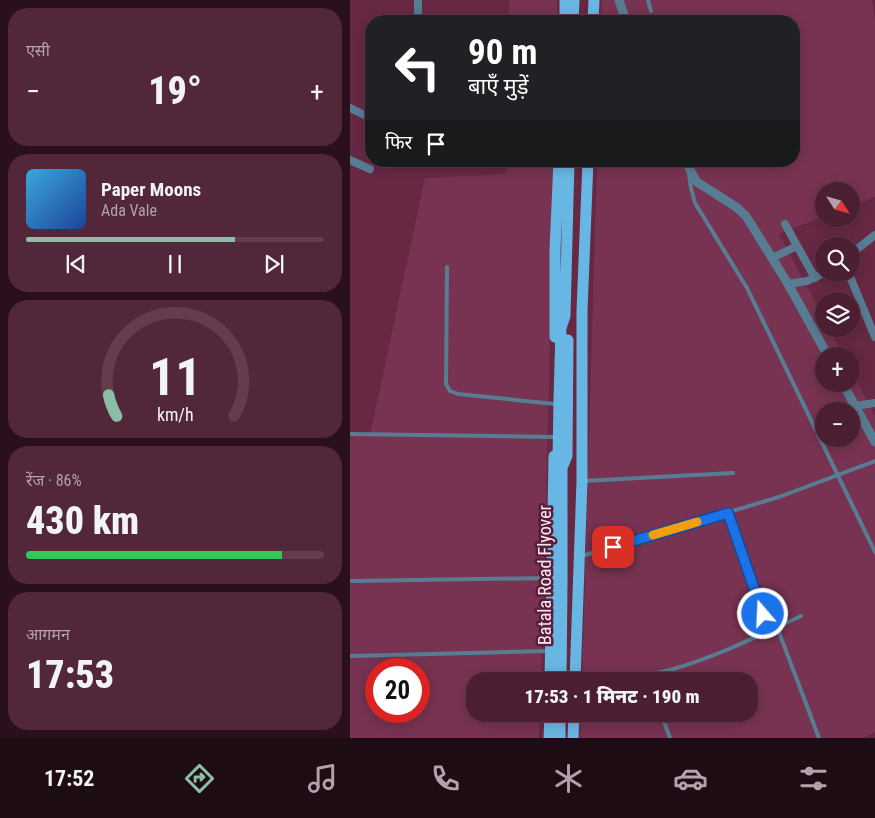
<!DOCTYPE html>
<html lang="hi">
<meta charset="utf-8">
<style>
body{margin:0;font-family:"Roboto Condensed","Noto Sans Devanagari",sans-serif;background:#53273a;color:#f1f3f6;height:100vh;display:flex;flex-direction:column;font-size:19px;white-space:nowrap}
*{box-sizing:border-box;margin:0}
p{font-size:16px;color:#b2a2ac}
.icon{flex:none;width:28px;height:28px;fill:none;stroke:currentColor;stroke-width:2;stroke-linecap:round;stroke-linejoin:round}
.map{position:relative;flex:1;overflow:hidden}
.drawer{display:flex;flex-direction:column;gap:8px;padding:8px;background:#2a101c;width:350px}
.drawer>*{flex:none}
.top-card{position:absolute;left:15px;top:15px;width:435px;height:152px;border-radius:20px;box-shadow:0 2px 12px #0003,0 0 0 1px #633c4d;background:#202124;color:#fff;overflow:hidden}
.needle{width:32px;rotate:126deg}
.fabs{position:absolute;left:465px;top:182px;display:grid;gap:10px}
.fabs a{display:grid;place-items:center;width:45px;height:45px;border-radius:50%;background:#4c1e32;box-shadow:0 2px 12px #0003,0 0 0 1px #633c4d;font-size:25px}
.speed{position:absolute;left:15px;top:658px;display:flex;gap:10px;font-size:25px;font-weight:700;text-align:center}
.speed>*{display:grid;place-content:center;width:65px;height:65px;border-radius:50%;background:#4c1e32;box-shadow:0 2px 12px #0003,0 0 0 1px #633c4d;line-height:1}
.speed .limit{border:8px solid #d22;background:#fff;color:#111}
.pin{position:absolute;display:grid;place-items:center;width:42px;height:42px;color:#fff;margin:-21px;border-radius:10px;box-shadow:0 2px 8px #0006}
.me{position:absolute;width:55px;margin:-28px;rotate:341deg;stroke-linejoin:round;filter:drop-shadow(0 0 4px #0008)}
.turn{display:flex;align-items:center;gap:18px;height:105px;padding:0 20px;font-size:22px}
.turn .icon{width:65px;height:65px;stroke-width:2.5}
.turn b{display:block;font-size:35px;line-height:42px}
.then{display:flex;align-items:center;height:48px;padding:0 20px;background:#0003;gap:10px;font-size:19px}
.big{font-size:38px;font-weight:800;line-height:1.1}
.drawer .widget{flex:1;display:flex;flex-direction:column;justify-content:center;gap:8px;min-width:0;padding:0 18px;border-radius:20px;background:#53273a}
.drawer .dial{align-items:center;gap:0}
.dial svg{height:130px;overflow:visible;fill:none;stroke:#633c4d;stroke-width:7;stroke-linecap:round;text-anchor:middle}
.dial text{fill:#f1f3f6;stroke:none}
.song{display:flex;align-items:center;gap:15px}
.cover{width:60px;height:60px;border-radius:8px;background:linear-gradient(135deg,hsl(200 70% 55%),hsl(220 70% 35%))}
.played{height:5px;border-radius:2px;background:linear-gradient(90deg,#8abfa5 70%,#633c4d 70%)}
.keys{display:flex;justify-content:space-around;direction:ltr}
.heat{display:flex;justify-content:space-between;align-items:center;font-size:28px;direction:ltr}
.charge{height:8px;border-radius:4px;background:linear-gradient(90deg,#34c759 86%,#633c4d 0)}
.trip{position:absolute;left:116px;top:672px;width:292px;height:50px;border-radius:20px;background:#4c1e32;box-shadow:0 2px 12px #0003,0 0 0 1px #633c4d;font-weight:800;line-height:50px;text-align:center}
.menu{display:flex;height:80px;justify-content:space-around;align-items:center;background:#1e0c14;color:#b2a2ac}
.menu .icon{width:35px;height:35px}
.menu .active{color:#8abfa5}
.menu b{font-size:22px;color:#f1f3f6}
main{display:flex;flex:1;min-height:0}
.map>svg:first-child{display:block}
.built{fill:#773351;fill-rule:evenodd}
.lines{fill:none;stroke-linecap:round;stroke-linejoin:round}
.service{stroke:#587d93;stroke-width:4}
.minor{stroke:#587d93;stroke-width:8}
.tertiary{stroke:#587d93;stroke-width:9}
.primary{stroke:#68b6e3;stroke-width:11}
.route-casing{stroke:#114b97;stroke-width:12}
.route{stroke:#1a73e8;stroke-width:9}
.slow{stroke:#f59e0b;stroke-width:9}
.labels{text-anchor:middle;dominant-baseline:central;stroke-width:5;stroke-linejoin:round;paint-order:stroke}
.street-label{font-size:18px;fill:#fbeaf0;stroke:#5a1d39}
</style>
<main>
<section class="drawer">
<div class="widget"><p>एसी</p>
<div class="heat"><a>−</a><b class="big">19°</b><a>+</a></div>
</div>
<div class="widget">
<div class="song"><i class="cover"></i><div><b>Paper Moons</b><p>Ada Vale</p></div></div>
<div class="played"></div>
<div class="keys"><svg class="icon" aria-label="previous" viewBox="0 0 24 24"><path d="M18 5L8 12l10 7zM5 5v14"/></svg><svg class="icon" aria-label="pause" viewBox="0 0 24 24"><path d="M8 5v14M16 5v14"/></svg><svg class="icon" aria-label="next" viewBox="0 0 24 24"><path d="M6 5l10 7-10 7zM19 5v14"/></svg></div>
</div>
<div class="widget dial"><svg viewBox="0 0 100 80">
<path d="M14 69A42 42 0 1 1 86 69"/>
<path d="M14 69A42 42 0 0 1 9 56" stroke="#8abfa5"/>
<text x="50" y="56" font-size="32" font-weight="700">11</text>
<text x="50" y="72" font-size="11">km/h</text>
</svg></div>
<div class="widget"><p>रेंज · 86%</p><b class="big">430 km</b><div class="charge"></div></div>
<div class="widget"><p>आगमन</p><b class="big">17:53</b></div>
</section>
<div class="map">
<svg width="525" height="738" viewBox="0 0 525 738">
<rect width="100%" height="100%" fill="#662843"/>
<path class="built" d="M159,0H207V21H159Z
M252,0H522L525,19V197L501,206V191H474V216L429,234L474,318V329H479L494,356H474V384H501V370L525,416V732L514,738H230L231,714H400V681H232L247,161H444V21H251ZM474,411H501V439H474Z
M157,161H204L194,593L191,681H125V714H190L189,738H0V435H20L75,178L156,174ZM26,669H69V711H26Z"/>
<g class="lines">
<path class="service" d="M298,0L301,11
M341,168L348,161
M339,174L341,188L345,203L397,288L525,552
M97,267L96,384L100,391L108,394L205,404
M0,434L204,437
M233,481L383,473
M378,513L418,631
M232,556L429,497L525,461
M0,581L200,578
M427,627L469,738
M0,656L199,651
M252,681C275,678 298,676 320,670C366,657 408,636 451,616
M311,714L320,738"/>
<path class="minor" d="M66,21L68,14V0
M0,108L21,118
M0,160L20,169
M435,224L465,278
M501,254L525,235
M422,258L447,246
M499,274L525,337
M438,284L457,281L474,273
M505,406L525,403"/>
<path class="tertiary" d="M269,0L276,21
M335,161L347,182L386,207L396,216L438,284L478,356
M493,384L525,442"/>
<path class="primary" d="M215,21V0
M223,21L224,0
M243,21L244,0
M205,337V250L209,161
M212,468L217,456L218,340
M200,681L204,456
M211,681L212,584V468L208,457L209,400L211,328L215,316L219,161
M225,681L232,481V311L238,161
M199,738L200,714
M210,738V714
M223,738L224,714"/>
</g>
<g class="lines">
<g class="route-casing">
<path id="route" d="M263,547L378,513L413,614"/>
</g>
<use href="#route" class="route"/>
<path class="slow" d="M303,535L347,522"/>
</g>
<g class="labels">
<g class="street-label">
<text transform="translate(194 575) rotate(-90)">Batala Road Flyover</text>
</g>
</g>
</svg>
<div class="fabs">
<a><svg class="needle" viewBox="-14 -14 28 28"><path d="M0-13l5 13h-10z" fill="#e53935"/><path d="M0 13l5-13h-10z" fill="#b2a2ac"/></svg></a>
<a><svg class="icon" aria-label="search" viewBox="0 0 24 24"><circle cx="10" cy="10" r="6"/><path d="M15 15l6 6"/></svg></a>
<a><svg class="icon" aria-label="layers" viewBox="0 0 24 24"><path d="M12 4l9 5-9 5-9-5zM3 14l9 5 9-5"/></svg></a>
<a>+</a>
<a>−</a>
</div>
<div class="speed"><div class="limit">20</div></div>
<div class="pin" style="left:263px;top:547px;background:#d93025"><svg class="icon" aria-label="arrive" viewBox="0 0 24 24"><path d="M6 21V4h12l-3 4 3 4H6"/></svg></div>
<svg class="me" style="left:413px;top:614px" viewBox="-20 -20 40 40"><circle r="17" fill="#1a73e8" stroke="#fff" stroke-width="3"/><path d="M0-11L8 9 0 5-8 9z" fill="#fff"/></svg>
<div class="trip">17:53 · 1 मिनट · 190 m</div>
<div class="top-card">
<div class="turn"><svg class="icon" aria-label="left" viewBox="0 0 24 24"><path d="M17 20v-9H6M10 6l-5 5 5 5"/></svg><div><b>90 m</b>बाएँ मुड़ें</div></div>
<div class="then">फिर<svg class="icon" aria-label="arrive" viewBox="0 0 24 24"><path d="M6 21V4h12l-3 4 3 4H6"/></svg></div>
</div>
</div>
</main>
<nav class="menu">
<b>17:52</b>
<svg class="icon active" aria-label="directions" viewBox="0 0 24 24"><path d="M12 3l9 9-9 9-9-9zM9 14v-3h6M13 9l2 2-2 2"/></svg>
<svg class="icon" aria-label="music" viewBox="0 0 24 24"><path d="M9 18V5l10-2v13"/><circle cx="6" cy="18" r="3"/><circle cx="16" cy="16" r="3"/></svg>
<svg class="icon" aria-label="phone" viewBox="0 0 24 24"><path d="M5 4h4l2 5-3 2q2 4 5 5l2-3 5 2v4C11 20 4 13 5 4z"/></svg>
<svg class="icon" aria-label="climate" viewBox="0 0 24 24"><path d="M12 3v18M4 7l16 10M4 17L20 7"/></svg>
<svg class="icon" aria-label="car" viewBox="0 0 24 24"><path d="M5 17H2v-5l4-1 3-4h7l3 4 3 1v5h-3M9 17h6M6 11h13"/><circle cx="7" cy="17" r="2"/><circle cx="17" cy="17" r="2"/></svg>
<svg class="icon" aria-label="filters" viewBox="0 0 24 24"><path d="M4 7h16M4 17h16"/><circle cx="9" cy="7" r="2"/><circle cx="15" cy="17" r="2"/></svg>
</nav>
